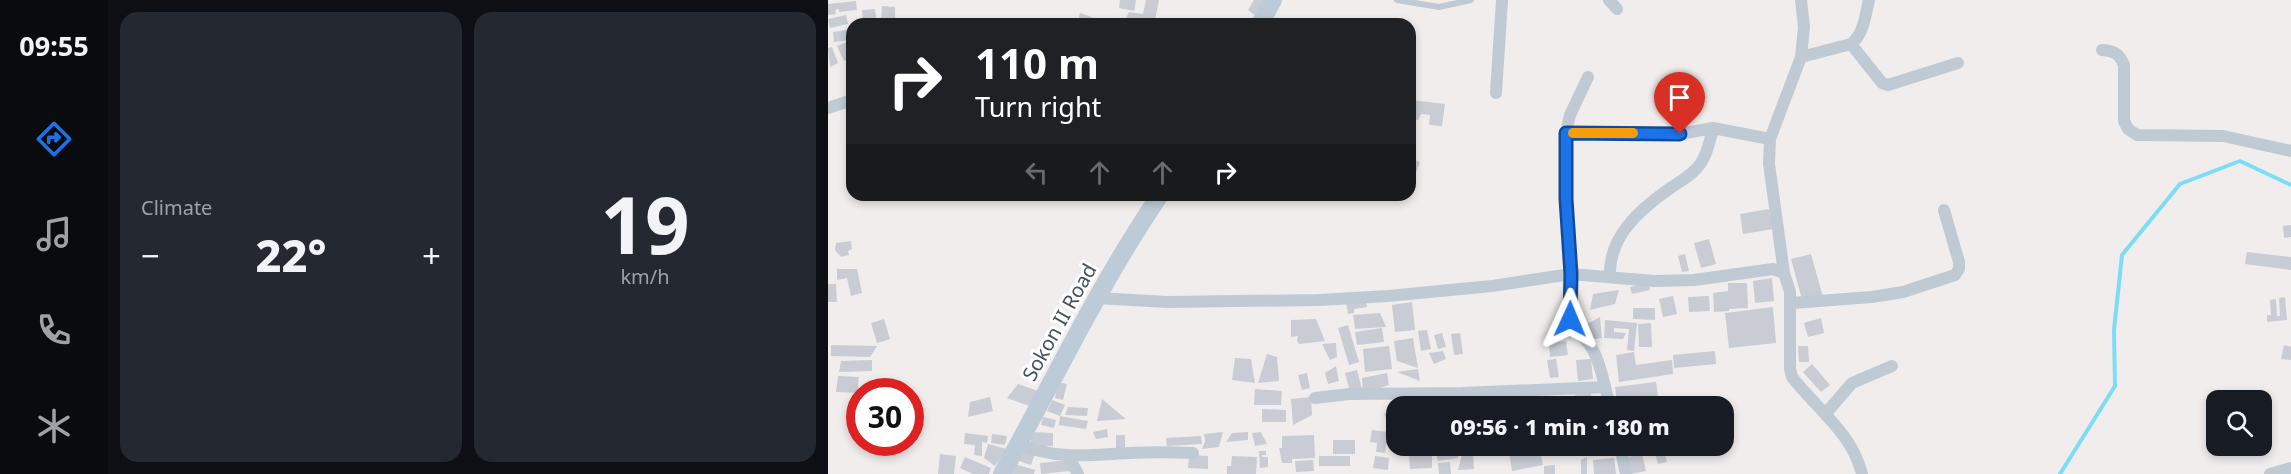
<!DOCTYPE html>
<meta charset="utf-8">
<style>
body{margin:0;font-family:"Noto Sans",sans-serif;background:#242831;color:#f1f3f6;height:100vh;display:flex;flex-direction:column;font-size:22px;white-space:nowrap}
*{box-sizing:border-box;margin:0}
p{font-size:20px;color:#9ea1a6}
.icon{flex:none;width:33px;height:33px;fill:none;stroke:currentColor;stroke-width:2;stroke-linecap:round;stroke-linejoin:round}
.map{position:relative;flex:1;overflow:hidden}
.drawer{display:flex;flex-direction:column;gap:12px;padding:12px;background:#0d0f14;width:720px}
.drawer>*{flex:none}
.banner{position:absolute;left:18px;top:18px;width:570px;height:183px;border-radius:18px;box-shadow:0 3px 9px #0003;background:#202124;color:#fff;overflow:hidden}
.tools{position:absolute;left:1378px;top:390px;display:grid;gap:12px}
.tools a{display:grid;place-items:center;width:66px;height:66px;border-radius:12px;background:#171b24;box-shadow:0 3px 9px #0003;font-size:30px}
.speed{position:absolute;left:18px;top:378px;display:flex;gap:12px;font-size:30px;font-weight:700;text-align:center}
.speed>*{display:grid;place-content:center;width:78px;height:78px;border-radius:50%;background:#171b24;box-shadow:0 3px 9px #0003;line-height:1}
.speed .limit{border:9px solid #d22;background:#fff;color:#111}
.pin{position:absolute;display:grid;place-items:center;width:51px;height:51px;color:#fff;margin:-62px -26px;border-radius:50% 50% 50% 0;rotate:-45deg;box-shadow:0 0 6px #0007}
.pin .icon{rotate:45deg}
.me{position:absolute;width:66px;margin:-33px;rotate:1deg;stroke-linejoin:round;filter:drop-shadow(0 0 4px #0008)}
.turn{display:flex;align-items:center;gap:21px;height:126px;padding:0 30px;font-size:27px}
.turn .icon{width:78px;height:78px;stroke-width:2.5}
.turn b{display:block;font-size:42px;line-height:51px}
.lanes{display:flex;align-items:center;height:57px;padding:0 30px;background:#0003;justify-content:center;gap:30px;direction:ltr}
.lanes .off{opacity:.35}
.big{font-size:45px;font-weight:800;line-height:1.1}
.drawer .card{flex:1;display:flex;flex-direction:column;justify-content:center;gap:9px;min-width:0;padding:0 21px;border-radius:18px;background:#242831}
.drawer .dial{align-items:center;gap:0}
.dial b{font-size:78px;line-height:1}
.heat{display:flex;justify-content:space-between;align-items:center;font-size:33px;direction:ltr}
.drawer .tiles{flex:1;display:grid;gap:12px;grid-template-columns:repeat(2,1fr)}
.trip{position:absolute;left:558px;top:396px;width:348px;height:60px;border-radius:18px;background:#171b24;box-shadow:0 3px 9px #0003;font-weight:800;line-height:60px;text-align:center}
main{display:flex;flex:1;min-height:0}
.menu{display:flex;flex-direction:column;width:108px;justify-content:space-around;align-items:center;background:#090b0e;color:#9ea1a6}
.menu .icon{width:42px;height:42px}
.menu .on{color:#1a73e8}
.menu b{font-size:27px;color:#f1f3f6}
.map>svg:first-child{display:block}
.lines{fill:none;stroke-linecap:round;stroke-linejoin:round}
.stream{stroke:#7dddf6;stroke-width:4}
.building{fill:#c9ccd4}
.lane{stroke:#bfcad5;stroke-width:6}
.street{stroke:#bfcad5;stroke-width:12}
.secondary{stroke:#bdcbd9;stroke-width:18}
.route-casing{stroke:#114b97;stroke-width:15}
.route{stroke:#1a73e8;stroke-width:10}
.slow{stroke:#f59e0b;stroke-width:10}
.labels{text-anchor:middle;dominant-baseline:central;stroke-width:6;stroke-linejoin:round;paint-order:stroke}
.street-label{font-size:20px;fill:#43515d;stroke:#fff}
</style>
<main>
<nav class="menu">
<b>09:55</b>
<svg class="icon on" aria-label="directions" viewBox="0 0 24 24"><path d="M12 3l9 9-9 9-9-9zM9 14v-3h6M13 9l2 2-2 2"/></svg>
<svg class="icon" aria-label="music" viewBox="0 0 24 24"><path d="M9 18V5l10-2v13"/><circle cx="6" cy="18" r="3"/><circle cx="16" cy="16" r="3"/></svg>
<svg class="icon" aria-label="phone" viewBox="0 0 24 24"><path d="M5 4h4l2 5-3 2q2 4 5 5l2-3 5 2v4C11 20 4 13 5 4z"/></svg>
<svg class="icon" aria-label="climate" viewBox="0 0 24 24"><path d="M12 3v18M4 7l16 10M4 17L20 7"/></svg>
</nav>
<section class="drawer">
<div class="tiles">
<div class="card"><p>Climate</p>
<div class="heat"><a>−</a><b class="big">22°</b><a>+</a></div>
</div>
<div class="card dial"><b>19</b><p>km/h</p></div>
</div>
</section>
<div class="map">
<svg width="1463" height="474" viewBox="0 0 1463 474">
<rect width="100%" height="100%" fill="#f1eded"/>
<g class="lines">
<path class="stream" d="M1232,474L1287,386L1286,330L1294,255L1352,184L1412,161L1463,185"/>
</g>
<path class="building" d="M292,0H308L306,11L291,8Z
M318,0H331L327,20L323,24L296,22L301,12L315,14Z
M426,0H439L429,17L420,10Z
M28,1L29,10L11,12V9L7,10L8,14L0,15V4Z
M54,6L67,7V24H53Z
M47,9L49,23L35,24L34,10Z
M252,13L266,18L264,24H249Z
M18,15L20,24L2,28L0,19Z
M24,29L23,40L6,42L5,32Z
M19,42L24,58L16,61L9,46Z
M4,47L10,63L2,67L0,48Z
M584,100L617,104L614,126L601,125L602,115L593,114L590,120L582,119Z
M582,158L592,162L584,184L582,183Z
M941,209L945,229L915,234L912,214Z
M1463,225V237L1456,238L1455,226Z
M881,239L888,264L873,268L866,243Z
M23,241L24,249L20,251L21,255L13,257L7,250L8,243Z
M1419,252L1463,257V270L1417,264Z
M857,254L861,271L854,272L850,256Z
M983,254L995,297L975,303L963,259Z
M9,269H29L34,293L23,296L19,278L9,280Z
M944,278L946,301L927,303L925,281Z
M820,283L822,290L804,294L802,287Z
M900,283H919L920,308L901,309V311L886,312L885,293L900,291Z
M0,284H8L9,302H0Z
M791,290L787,304L762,310L765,294Z
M845,296L849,314L835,317L831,299Z
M881,296L882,311L861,312L860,297Z
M1457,297L1459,320L1439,322V315H1443L1442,300L1448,299L1449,316H1452L1451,298Z
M537,298L539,307L526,309V313L520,314L518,302Z
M584,302L587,330L567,332L564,305Z
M945,307L948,343L901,348L897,313Z
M805,308H827V320L805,319Z
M552,313L558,327L527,329L525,315Z
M772,317L774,338L759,340L757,325Z
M993,318L996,333L980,337L976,323Z
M56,319L62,339L49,343L43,323Z
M488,319L497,341L471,344L469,341L470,336L463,337V320Z
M777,320L809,323L806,351L799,350L801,329L786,328V332L798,333L795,339L776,338Z
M823,323L824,347H811L810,324Z
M520,325L531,362L521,365L510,328Z
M554,328L556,342L529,345L527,332Z
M599,330L603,349L593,351L590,331Z
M614,333L618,347L610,349L606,335Z
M632,333L635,354L626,355L623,334Z
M585,338L590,368L569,361L566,341Z
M738,341L740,355L722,357L721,343Z
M508,343L509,357L502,360L494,344Z
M3,345L49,346L42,357L3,356Z
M1456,345L1463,347V360L1453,359Z
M561,346L564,369L537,372L535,349Z
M970,346H980L981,362H971Z
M615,351L618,359L606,364L601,353Z
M887,351L888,364L846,368L845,355Z
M806,352L808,365L844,360L845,374L791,382L788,355Z
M439,354L449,357L451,381L430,383Z
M407,358L423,359L427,383L404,380Z
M728,359L731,377L722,378L719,360Z
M763,359L765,379L750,381L748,360Z
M44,360V371L11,372L13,361Z
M984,364L1002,385L993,392L975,372Z
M508,366L511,381L500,384L497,373Z
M590,369L592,381L569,372Z
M529,370L535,393L534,378L559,373L561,385L535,393L523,396L517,373Z
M479,373L482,388L474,390L470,375Z
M10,376L31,377L29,393L8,392Z
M230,382L239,384L235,400L227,398Z
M828,382L830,396L789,401L787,387Z
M190,384L210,391L204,407L179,398Z
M427,389L454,391L453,405H426Z
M761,389L764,397L759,403L757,399L745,398L749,393Z
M162,397L165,411L140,417L142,402Z
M483,397L484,415L465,425L463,399Z
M613,398L611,406H586L585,400Z
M274,399L298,419L269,421Z
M224,400L237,405L232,416L260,421L258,429L231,425L232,416L219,411Z
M240,407L260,408L259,416L237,415Z
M568,408V429L565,431L556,414Z
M434,409L458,410V422H434Z
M215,417L228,420L226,428L213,425Z
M279,429L280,437L268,439L265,432Z
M544,430L560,432L557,453L548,452L549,443L542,442Z
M203,432L225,433V446H203Z
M395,432L391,447L374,449L377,441L376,434Z
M420,432V440L398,442L404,433Z
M433,432L439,444L427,446L424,433Z
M137,433L160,436L159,443L154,442V456L146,455L147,445L136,444Z
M164,434L179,436L177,445L163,443Z
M288,435H297V448H288Z
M486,435L487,458L464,459V463H454L451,448H454V436Z
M373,436L374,444L339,446L338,438Z
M505,440H527V454H505Z
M160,444L179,449L167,466L156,458Z
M571,446H599V451L571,453Z
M680,446H711L715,465L684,471Z
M715,446H749V453L715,456Z
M808,446H840V448L809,452Z
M194,450L207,454L203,465L191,461Z
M629,450L630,458L610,461L608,454Z
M431,451H438V455H434V457H440V467L432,468Z
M836,451L839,462L830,464L827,453Z
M112,454L128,456L126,474H110Z
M604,454V468L582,469L581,455Z
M645,454L646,469L630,470L634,455Z
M814,454L818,471L803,474L799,457Z
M361,455L380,456V469L360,468Z
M404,456L429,457L428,474H399V466H403Z
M491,456H522V466H491Z
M547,456L561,458L560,470L545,468Z
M137,457L163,468L161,474H145L132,468Z
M759,457V474H753V460Z
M786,458L788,474H766L765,460Z
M241,460L242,471L213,474L212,463Z
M485,460L486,471L468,472L467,461Z
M622,462L623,474H611L610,463Z
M186,464L207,470L206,474H184Z
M727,465V474H716V466Z"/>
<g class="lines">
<path class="lane" d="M569,0L611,7L643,0"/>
<path class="street" d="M781,0L789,9
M1023,44L1054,83L1060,85L1130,63
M1274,50C1286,51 1291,53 1296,65V121L1300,129L1309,135L1395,136L1463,151
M973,57L1023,44C1036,34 1037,16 1041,0
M760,77L742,115L738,133V199L743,274L741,313C743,330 759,337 766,352C774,368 777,389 782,406
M668,93L674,0
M0,108L24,100
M738,133L852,134L885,128L942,139
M956,273L941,164L942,139L973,57L976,27L973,0
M782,277C780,237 811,210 841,189C852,181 865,175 873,163C880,153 882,140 885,128
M269,298L339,302L491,300L560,296L664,286L743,274L826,281L866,280L945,269L956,273L962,292V369L964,377C989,409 1024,433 1034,474
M964,303L1044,297L1075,292L1127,275L1131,269V262L1116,210
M487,398L521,394L634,393L777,387
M998,413L1024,383L1064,366
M191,444C228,460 262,455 300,453C322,452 343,452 365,453
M792,446L798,474
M240,456L250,474
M1442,474L1463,468"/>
<path class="secondary" d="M432,24L445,0
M174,474C226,380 272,283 332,195"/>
</g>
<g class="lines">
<g class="route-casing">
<path id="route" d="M742,319L743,274L738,199V133L852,134"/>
</g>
<use href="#route" class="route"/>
<path class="slow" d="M745,133H805"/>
</g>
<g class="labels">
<g class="street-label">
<text transform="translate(231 322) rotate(-61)">Sokon II Road</text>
</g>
</g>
</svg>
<div class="tools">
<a><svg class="icon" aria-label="search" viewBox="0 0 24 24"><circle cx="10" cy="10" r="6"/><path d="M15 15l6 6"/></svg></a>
</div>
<div class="speed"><div class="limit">30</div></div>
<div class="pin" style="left:852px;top:134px;background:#d93025"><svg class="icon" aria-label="arrive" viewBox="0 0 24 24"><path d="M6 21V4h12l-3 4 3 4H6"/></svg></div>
<svg class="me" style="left:742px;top:319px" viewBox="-20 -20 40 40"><path d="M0-17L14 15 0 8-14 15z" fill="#1a73e8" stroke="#fff" stroke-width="4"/></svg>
<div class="trip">09:56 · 1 min · 180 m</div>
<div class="banner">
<div class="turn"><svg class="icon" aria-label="right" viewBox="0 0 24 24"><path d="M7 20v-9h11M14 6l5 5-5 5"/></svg><div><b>110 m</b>Turn right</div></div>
<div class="lanes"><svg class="icon off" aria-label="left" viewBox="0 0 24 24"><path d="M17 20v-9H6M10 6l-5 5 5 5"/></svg><svg class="icon off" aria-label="ahead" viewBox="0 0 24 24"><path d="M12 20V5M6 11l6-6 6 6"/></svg><svg class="icon off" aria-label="ahead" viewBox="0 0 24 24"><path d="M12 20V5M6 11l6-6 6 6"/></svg><svg class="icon" aria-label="right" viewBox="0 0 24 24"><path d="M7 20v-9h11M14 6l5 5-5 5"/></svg></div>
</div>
</div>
</main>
